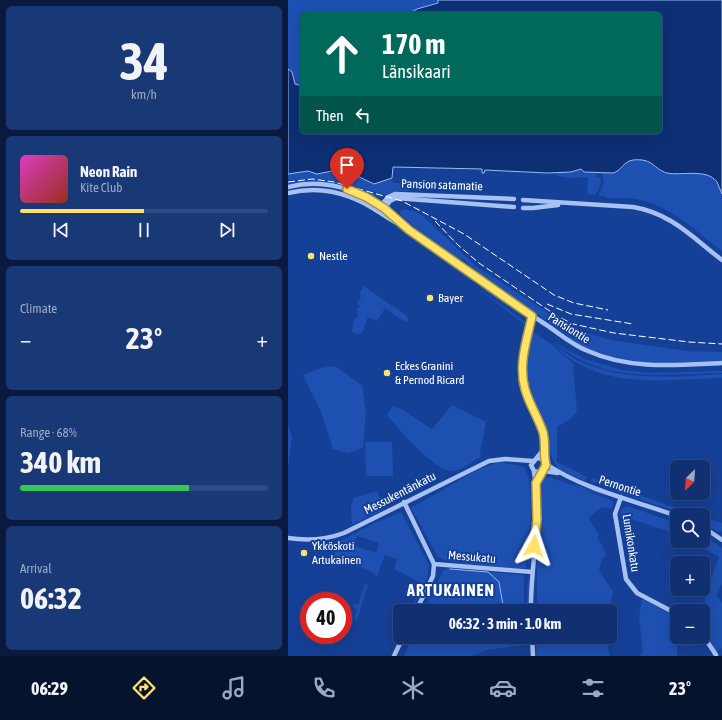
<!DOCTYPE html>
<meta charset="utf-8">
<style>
body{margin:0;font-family:"Asap Condensed",sans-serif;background:#193876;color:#f1f3f6;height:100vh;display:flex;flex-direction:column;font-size:15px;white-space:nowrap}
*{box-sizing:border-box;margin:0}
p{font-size:13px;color:#9ca9c3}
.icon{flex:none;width:22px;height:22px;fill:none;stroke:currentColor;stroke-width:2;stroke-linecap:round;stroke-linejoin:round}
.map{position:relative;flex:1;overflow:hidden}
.details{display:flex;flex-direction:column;gap:6px;padding:6px;background:#091a3e;width:288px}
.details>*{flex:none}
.hud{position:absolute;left:12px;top:12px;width:362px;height:122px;border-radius:6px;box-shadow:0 4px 16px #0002,0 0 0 1px #304b84;background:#00695c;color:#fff;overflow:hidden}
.needle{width:26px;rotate:205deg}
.buttons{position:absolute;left:382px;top:460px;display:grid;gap:8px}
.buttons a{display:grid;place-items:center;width:40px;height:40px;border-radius:6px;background:#103071;box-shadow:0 4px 16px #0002,0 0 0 1px #304b84;font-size:20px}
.speed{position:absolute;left:12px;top:592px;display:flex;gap:8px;font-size:20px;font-weight:700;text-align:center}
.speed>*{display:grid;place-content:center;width:52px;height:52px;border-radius:50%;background:#103071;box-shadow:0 4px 16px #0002,0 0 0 1px #304b84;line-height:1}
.speed .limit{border:6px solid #d22;background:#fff;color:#111}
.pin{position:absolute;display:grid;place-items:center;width:34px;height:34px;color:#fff;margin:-41px -17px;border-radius:50% 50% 50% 0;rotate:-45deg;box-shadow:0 0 4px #0007}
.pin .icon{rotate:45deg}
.me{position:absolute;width:44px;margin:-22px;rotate:5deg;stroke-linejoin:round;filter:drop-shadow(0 0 3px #0008)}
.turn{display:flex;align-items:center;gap:14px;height:84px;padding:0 16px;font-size:18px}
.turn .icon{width:52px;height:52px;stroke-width:2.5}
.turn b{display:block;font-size:28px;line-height:34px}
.then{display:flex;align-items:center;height:38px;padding:0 16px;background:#0003;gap:8px;font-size:15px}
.big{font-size:30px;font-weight:700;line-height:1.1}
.details .widget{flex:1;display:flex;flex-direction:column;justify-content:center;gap:6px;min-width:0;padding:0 14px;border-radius:6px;background:#193876}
.details .dial{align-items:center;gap:0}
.dial b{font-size:52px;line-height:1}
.song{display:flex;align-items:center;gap:12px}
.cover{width:48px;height:48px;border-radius:6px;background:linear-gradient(135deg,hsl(310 70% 55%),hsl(10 70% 35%))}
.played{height:4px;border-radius:2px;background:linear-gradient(90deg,#ffe368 50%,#304b84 50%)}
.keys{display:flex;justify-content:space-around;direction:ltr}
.heat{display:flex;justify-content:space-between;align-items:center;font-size:22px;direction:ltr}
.charge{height:6px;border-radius:3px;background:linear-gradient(90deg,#34c759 68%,#304b84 0)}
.trip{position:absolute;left:105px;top:604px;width:224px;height:40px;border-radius:6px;background:#103071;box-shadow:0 4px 16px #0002,0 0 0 1px #304b84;font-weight:700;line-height:40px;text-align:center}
.tab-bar{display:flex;height:64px;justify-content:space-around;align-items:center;background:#06132d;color:#9ca9c3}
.tab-bar .icon{width:28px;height:28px}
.tab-bar .current{color:#ffe368}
.tab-bar b{font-size:18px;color:#f1f3f6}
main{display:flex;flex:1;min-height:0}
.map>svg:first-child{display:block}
.green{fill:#1d50b1;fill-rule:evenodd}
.water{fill:#0d2f74;stroke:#99baf5}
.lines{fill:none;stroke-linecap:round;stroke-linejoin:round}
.stream{stroke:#99baf5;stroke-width:1}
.minor{stroke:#a7c1f2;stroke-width:4.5}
.rail{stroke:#fff;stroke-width:1;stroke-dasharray:7 3;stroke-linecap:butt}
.route-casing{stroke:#a69444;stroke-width:10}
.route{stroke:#ffe368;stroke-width:7}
.poi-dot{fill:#ffe368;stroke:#154097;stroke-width:1.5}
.labels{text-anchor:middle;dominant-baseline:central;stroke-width:4;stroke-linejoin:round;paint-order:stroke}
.street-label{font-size:12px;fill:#fff;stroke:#154097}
.poi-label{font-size:12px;fill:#fff;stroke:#154097;text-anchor:start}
.district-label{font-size:16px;font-weight:bold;letter-spacing:1px;fill:#fff;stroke:#154097}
</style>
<main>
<section class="details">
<div class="widget dial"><b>34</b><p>km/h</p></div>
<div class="widget">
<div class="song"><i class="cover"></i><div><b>Neon Rain</b><p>Kite Club</p></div></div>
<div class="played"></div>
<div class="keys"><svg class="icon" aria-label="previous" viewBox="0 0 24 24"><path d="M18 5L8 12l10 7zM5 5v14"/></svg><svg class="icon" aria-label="pause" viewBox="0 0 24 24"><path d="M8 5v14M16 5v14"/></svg><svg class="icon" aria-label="next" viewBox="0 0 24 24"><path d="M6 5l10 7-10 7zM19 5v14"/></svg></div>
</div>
<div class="widget"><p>Climate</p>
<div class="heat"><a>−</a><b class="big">23°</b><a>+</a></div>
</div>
<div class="widget"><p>Range · 68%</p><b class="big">340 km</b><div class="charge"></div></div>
<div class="widget"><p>Arrival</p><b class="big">06:32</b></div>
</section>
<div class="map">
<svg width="434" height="656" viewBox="0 0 434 656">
<rect width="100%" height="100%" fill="#154097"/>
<path class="green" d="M0,0H209L163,14H14V102L0,101Z
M349,153L402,165L434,181V251C408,231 382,205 348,199C338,197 327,199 318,198V196H310L316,183L315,175L313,174L315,169Z
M282,165L311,173L307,176L313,179L311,189L307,195L299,194L300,177L283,178L269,176L268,172Z
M20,171L29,174L44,171L69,176L84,184L102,179L106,183H116L121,191L107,192L98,195L46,181L25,179L0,180V174Z
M25,180L53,184L95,196C86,200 57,185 44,183C30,181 14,181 0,185V182Z
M117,209L128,212L135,216L188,266L285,329L322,340L399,351L434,352V361C387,362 332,370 290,343L191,274L175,259L168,258L138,237L112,214L113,211Z
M105,225L111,227L184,278L182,280Z
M183,283L240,324V327Z
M76,286L104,306L102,310L105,306L120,317V321L117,322L97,308L89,321L80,317L74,333L69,334L64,332L66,319L70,317L69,308H73L69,303L73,297L72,292Z
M193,286L216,301L235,317L192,287Z
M239,329L233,363V378L244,416C228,381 231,366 239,329Z
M243,331L262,343L287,365L285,367L289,411L281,420L269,427V462L299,477L297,481L270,469L260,450V438L244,403L237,378V362Z
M263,341L297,359L334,370L360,373L434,371V373C395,373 349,380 311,367C293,362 278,351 263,341Z
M265,344C273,349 282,357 291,361C334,382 387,377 434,374V378C387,379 332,388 289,363C280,359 272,350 265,344Z
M47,366L74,385L78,412L75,448L60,453L45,449L32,409L15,375L33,368Z
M164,405L198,422L192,452L193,457C185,461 174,470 166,471C147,473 111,429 99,415L105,406L115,410L144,429Z
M0,425L4,437L0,468Z
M77,442H104L105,476H78Z
M211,462L234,466C250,477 240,548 238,568L228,569L159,561L150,557L123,508L191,469Z
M262,477L325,501L324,509L314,507L302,516L301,519L311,535L309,538L316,548L318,555L314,559L311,570L325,592L323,602L314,611H249V568L252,520L250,484L251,478Z
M304,478L396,511L410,515H399L327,491L328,488L308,481L307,483L303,482Z
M280,482L323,497L294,489Z
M89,491L96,509L64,525L63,506L66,498Z
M244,493C252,503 245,553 240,566L244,516Z
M339,506L389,523V534L331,515L334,509Z
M113,512L141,565L139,578L123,611H121L135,584L106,569L109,559L97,555L89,576C76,566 59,561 43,565L47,553L38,550V548L87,523ZM69,536L91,543L88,553L66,546Z
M415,517L434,523V532L432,531L431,532L415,523Z
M415,535L434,548V584L428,595L434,603V648L428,652C408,613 417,596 431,557L403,541H415Z
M160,568L236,575V611H135L155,571Z
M240,576L241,581V611H239Z
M77,584L80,585L69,620L66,619L69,610L65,607L66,604L70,605Z
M354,599L389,617V637H411L412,639L402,646L389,645V656H352L355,651L351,617Z
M124,637H237V645L199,650L183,656H116Z
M249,637H317L322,656H248Z"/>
<path class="water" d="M150,0H434V194C432,190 431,186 429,182C419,168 393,176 379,173C365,169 366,158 345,160C336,161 333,171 325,173L296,172L293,169L283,172L259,173L197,170L196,173H194V169L105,167L104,178L86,184L69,176L44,171L29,174L20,171L0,174V69L4,72L7,84L14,86V132H372V14H120L129,9L150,3Z"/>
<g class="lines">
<path class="stream" d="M162,569L200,572L211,582L216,611
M221,637L222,643"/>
<path class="minor" d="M0,187C43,176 88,195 118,226
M0,193C21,188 42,189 62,197C79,202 92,214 107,222C159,252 206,291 257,324C271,333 284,345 300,351C342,370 389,365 434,363
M235,200L345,207C383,213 405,238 434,260
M235,208H245L270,205
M89,211L100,197L107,194L226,199
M93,213L102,201L108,198L226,207
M245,316L235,359V377L239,396L255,435L256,460
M249,458L255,459L258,464L257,469L253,473L246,471L243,465L256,449
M258,464C297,490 345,500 389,516
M256,471L270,473
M333,497L327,514L338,579L349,593L389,614
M116,502L146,564L145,576L128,611
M415,527L434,540
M0,538C20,541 37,540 56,533L201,461L217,459L245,461
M146,564L244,572
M243,611C242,565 255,517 246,472
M415,635L428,655
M244,637L245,656
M106,656L115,637"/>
<path class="rail" d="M0,182L24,179L46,182L114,201L176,234L266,295L286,303L320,310
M147,221L170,245L191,263L269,316L285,324L326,333L401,342L434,344
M259,304L283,314L345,324"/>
</g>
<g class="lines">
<g class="route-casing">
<path id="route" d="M59,189L78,197L96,208L121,230L244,316C239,339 230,365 237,389C241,404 250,417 255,432C258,443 255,453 258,465L248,483L249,520L246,546"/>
</g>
<use href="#route" class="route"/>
</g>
<g class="poi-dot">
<circle cx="23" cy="256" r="4"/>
<circle cx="142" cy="298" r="4"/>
<circle cx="99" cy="373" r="4"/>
<circle cx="16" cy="553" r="4"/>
</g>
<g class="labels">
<g class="street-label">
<text transform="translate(154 185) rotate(2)">Pansion satamatie</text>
<text transform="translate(281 328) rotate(32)">Pansiontie</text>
<text transform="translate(332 486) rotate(18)">Pernontie</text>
<text transform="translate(112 493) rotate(-27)">Messukentänkatu</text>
<text transform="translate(343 543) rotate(81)">Lumikonkatu</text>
<text transform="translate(184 557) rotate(5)">Messukatu</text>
</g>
<g class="poi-label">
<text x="31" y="256">Nestle</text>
<text x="150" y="298">Bayer</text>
<text x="107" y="366">Eckes Granini<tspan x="107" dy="14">&amp; Pernod Ricard</tspan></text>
<text x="24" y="546">Ykköskoti<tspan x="24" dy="14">Artukainen</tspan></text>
</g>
<g class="district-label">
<text x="163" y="590">ARTUKAINEN</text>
</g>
</g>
</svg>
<div class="buttons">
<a><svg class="needle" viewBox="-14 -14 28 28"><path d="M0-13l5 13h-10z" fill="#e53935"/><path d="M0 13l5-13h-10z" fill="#9ca9c3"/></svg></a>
<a><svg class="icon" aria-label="search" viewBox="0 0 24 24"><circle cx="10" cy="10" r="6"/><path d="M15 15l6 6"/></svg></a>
<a>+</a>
<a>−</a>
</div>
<div class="speed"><div class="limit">40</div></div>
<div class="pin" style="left:59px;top:189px;background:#d93025"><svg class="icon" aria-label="arrive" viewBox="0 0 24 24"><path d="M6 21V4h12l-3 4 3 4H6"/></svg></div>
<svg class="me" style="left:246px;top:546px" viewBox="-20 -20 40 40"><path d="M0-17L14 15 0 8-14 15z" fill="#ffe368" stroke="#fff" stroke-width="4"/></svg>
<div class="trip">06:32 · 3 min · 1.0 km</div>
<div class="hud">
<div class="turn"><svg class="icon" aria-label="ahead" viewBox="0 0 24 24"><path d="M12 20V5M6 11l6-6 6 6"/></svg><div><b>170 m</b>Länsikaari</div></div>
<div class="then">Then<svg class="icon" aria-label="left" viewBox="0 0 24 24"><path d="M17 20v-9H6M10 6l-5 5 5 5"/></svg></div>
</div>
</div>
</main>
<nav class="tab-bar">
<b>06:29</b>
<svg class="icon current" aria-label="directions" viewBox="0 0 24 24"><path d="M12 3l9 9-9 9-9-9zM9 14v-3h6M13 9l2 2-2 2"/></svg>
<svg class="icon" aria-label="music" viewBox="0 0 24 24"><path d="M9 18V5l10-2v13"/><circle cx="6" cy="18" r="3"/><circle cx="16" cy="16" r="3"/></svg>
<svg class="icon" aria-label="phone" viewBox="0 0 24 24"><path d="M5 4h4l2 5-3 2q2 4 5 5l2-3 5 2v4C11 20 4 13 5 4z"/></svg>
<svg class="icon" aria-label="climate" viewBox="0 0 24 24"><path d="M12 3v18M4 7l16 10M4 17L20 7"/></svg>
<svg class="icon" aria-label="car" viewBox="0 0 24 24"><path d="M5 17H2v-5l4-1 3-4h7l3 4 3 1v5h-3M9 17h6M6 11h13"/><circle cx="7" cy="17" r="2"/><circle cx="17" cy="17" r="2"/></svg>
<svg class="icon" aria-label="filters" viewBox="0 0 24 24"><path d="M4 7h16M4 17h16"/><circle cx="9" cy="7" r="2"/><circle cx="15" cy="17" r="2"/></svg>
<b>23°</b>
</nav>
